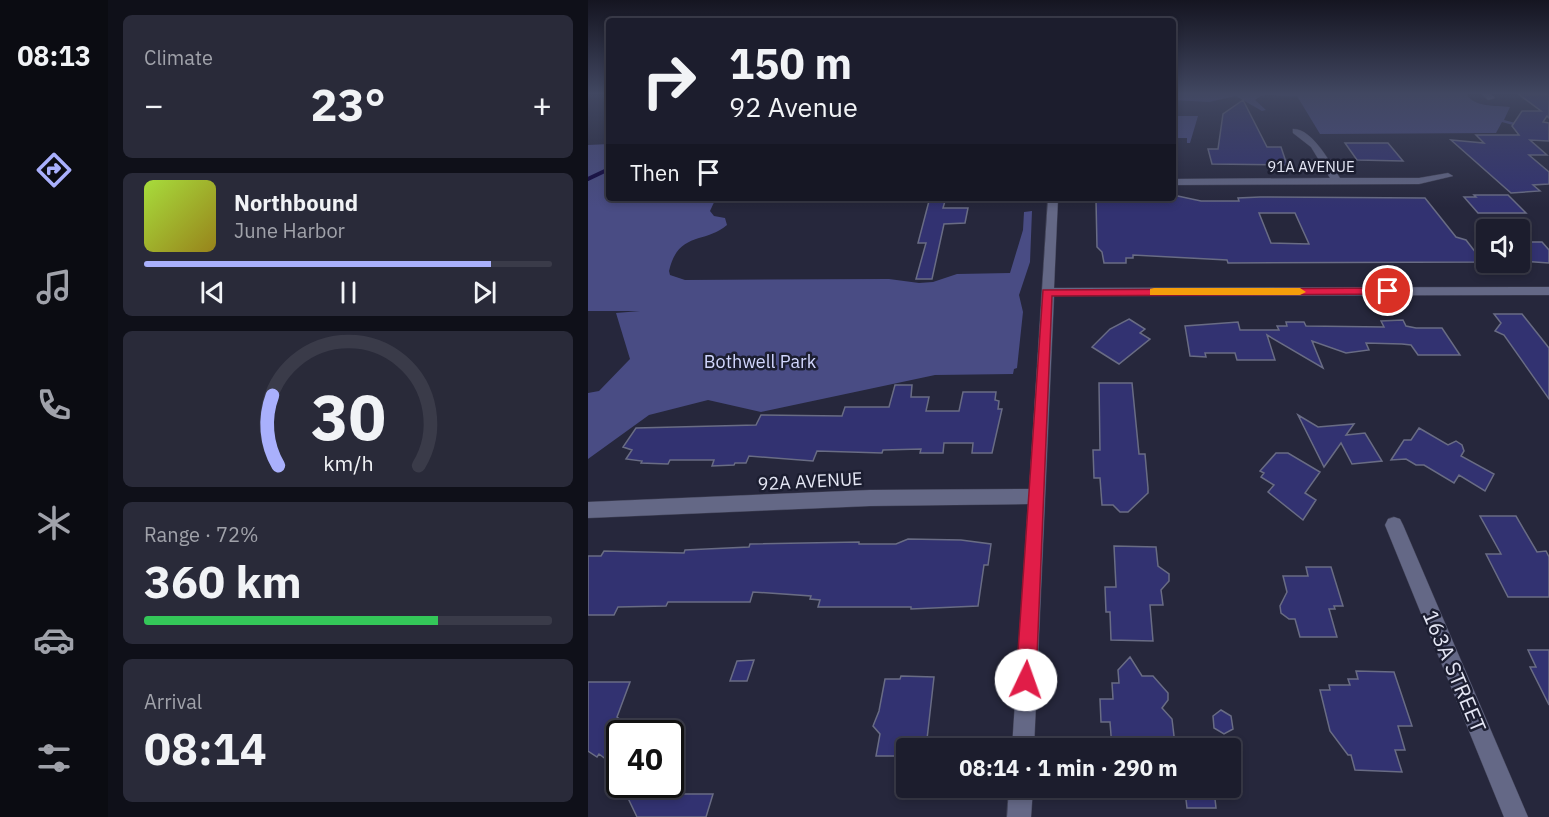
<!DOCTYPE html>
<meta charset="utf-8">
<style>
body{margin:0;font-family:"IBM Plex Sans",sans-serif;background:#292a39;color:#f1f3f6;height:100vh;display:flex;flex-direction:column;font-size:22px;white-space:nowrap}
*{box-sizing:border-box;margin:0}
p{font-size:20px;color:#a0a2aa}
.icon{flex:none;width:33px;height:33px;fill:none;stroke:currentColor;stroke-width:2;stroke-linecap:round;stroke-linejoin:round}
.map{position:relative;flex:1;overflow:hidden}
.details{display:flex;flex-direction:column;gap:15px;padding:15px;background:#0f1019;width:480px}
.details>*{flex:none}
.guide{position:absolute;left:18px;top:18px;width:570px;height:183px;border-radius:6px;box-shadow:0 3px 9px #0003,0 0 0 2px #3a3b49;background:#1c1d2d;color:#f1f3f6;overflow:hidden}
.controls{position:absolute;left:888px;top:219px;display:grid;gap:12px}
.controls a{display:grid;place-items:center;width:54px;height:54px;border-radius:6px;background:#1c1d2d;box-shadow:0 3px 9px #0003,0 0 0 2px #3a3b49;font-size:30px}
.speed{position:absolute;left:18px;top:720px;display:flex;gap:12px;font-size:30px;font-weight:700;text-align:center}
.speed>*{display:grid;place-content:center;width:78px;height:78px;border-radius:50%;background:#1c1d2d;box-shadow:0 3px 9px #0003,0 0 0 2px #3a3b49;line-height:1}
.speed .limit{border:3px solid #111;border-radius:9px;background:#fff;color:#111}
.pin{position:absolute;display:grid;place-items:center;width:51px;height:51px;color:#fff;margin:-26px;border:3px solid #fff;border-radius:50%;box-shadow:0 2px 6px #0007}
.me{position:absolute;width:66px;margin:-33px;rotate:3deg;stroke-linejoin:round;filter:drop-shadow(0 0 4px #0008)}
.turn{display:flex;align-items:center;gap:21px;height:126px;padding:0 24px;font-size:27px}
.turn .icon{width:78px;height:78px;stroke-width:2.5}
.turn b{display:block;font-size:42px;line-height:51px}
.then{display:flex;align-items:center;height:57px;padding:0 24px;background:#0003;gap:12px;font-size:22px}
.big{font-size:45px;font-weight:700;line-height:1.1}
.details .card{flex:1;display:flex;flex-direction:column;justify-content:center;gap:9px;min-width:0;padding:0 21px;border-radius:9px;background:#292a39}
.details .dial{align-items:center;gap:0}
.dial svg{height:156px;overflow:visible;fill:none;stroke:#3a3b49;stroke-width:7;stroke-linecap:round;text-anchor:middle}
.dial text{fill:#f1f3f6;stroke:none}
.song{display:flex;align-items:center;gap:18px}
.cover{width:72px;height:72px;border-radius:9px;background:linear-gradient(135deg,hsl(80 70% 55%),hsl(50 70% 35%))}
.played{height:6px;border-radius:3px;background:linear-gradient(90deg,#a9b0fc 85%,#3a3b49 85%)}
.keys{display:flex;justify-content:space-around;direction:ltr}
.heat{display:flex;justify-content:space-between;align-items:center;font-size:33px;direction:ltr}
.charge{height:9px;border-radius:4px;background:linear-gradient(90deg,#34c759 72%,#3a3b49 0)}
.trip{position:absolute;left:308px;top:738px;width:345px;height:60px;border-radius:6px;background:#1c1d2d;box-shadow:0 3px 9px #0003,0 0 0 2px #3a3b49;font-weight:700;line-height:60px;text-align:center}
main{display:flex;flex:1;min-height:0}
.tab-bar{display:flex;flex-direction:column;width:108px;justify-content:space-around;align-items:center;background:#0b0c12;color:#a0a2aa}
.tab-bar .icon{width:42px;height:42px}
.tab-bar .active{color:#a9b0fc}
.tab-bar b{font-size:27px;color:#f1f3f6}
.map>svg:first-child{display:block}
.green{fill:#494c84}
.lines{fill:none;stroke-linecap:round;stroke-linejoin:round}
.stream{stroke:#0c003b;stroke-width:4}
.building{fill:#323271;stroke:#696c84;stroke-width:1.5;fill-rule:evenodd}
.minor-casing{stroke:#414256;stroke-width:1}
.minor{fill:#646886;fill-rule:evenodd}
.route{fill:#e11d48;stroke:#92132f;stroke-width:1.5}
.slow{fill:#f59e0b}
.labels{text-anchor:middle;dominant-baseline:central;stroke-width:5;stroke-linejoin:round;paint-order:stroke}
.far-street-label{font-size:15px;fill:#e4e6f4;stroke:#1c1e31}
.park-label{font-size:18px;fill:#d2d7fe;stroke:#1c1e31}
.street-label{font-size:18px;fill:#e4e6f4;stroke:#1c1e31}
.near-street-label{font-size:21px;fill:#e4e6f4;stroke:#1c1e31}
</style>
<main>
<nav class="tab-bar">
<b>08:13</b>
<svg class="icon active" aria-label="directions" viewBox="0 0 24 24"><path d="M12 3l9 9-9 9-9-9zM9 14v-3h6M13 9l2 2-2 2"/></svg>
<svg class="icon" aria-label="music" viewBox="0 0 24 24"><path d="M9 18V5l10-2v13"/><circle cx="6" cy="18" r="3"/><circle cx="16" cy="16" r="3"/></svg>
<svg class="icon" aria-label="phone" viewBox="0 0 24 24"><path d="M5 4h4l2 5-3 2q2 4 5 5l2-3 5 2v4C11 20 4 13 5 4z"/></svg>
<svg class="icon" aria-label="climate" viewBox="0 0 24 24"><path d="M12 3v18M4 7l16 10M4 17L20 7"/></svg>
<svg class="icon" aria-label="car" viewBox="0 0 24 24"><path d="M5 17H2v-5l4-1 3-4h7l3 4 3 1v5h-3M9 17h6M6 11h13"/><circle cx="7" cy="17" r="2"/><circle cx="17" cy="17" r="2"/></svg>
<svg class="icon" aria-label="filters" viewBox="0 0 24 24"><path d="M4 7h16M4 17h16"/><circle cx="9" cy="7" r="2"/><circle cx="15" cy="17" r="2"/></svg>
</nav>
<section class="details">
<div class="card"><p>Climate</p>
<div class="heat"><a>−</a><b class="big">23°</b><a>+</a></div>
</div>
<div class="card">
<div class="song"><i class="cover"></i><div><b>Northbound</b><p>June Harbor</p></div></div>
<div class="played"></div>
<div class="keys"><svg class="icon" aria-label="previous" viewBox="0 0 24 24"><path d="M18 5L8 12l10 7zM5 5v14"/></svg><svg class="icon" aria-label="pause" viewBox="0 0 24 24"><path d="M8 5v14M16 5v14"/></svg><svg class="icon" aria-label="next" viewBox="0 0 24 24"><path d="M6 5l10 7-10 7zM19 5v14"/></svg></div>
</div>
<div class="card dial"><svg viewBox="0 0 100 80">
<path d="M14 69A42 42 0 1 1 86 69"/>
<path d="M14 69A42 42 0 0 1 11 33" stroke="#a9b0fc"/>
<text x="50" y="56" font-size="32" font-weight="700">30</text>
<text x="50" y="72" font-size="11">km/h</text>
</svg></div>
<div class="card"><p>Range · 72%</p><b class="big">360 km</b><div class="charge"></div></div>
<div class="card"><p>Arrival</p><b class="big">08:14</b></div>
</section>
<div class="map">
<svg width="961" height="817" viewBox="0 0 961 817">
<rect width="100%" height="100%" fill="#26273c"/>
<path class="green" d="M585,93H878C885,108 908,105 922,107L916,120L961,132V135L914,122L908,133L732,134L709,96C694,99 679,89 667,100L678,110L674,111L648,96L621,102L585,100Z
M585,116H610L602,143H599V138H589V143H585Z
M21,144V198H128L122,211L126,216L137,218L139,225C117,244 90,231 81,271L82,275L97,280L301,279L331,283L345,282L369,274L422,273L435,230L436,212L444,211L442,262L431,295L435,312L429,368L426,369L425,374L347,375L173,412L120,400L61,415L0,459V393L11,391L42,359L28,313L52,311H0V145Z"/>
<g class="lines">
<path class="stream" d="M0,179L21,169"/>
</g>
<path class="building" d="M929,93L961,94V118L959,116L955,122L961,123V141L942,140L959,155H941L961,172V184L945,185L952,191L923,193L863,140L896,143L888,135H931L924,126L934,111H953Z
M655,100L679,147H693L699,165L624,164L620,149H630L635,114Z
M757,143H800L815,161L769,160Z
M585,195L613,201H651L650,198L672,197L837,198L868,237L878,240L895,262L640,263L639,260L545,255V258H538V263H516L514,252L509,247L508,200L574,201L576,198H585ZM671,213H707L721,244L683,243Z
M886,195H920L938,213H890L876,197H888Z
M341,201H357L355,208H380L377,223L356,224L344,279H328L338,243H330Z
M932,242H954L961,250V263L932,261Z
M906,314H934L961,348V399L916,335L907,331L913,323Z
M541,319L557,329L552,333L562,339L531,364L504,347L522,329Z
M815,320L818,326L828,328H854L872,355H830L823,345L814,344L778,343L781,350L758,353L724,341L735,368L679,335L687,360H649L647,353H617L618,357L602,356L597,326L650,322L652,330H691L689,326H699L698,322H716L718,326L796,327L793,321Z
M511,383H544L551,454H557L560,488V493L540,512H532L525,505H514L512,478H506L505,450H512Z
M307,385H324L323,397H341L338,411H371L375,392H408L407,400L411,401L410,409H414L404,453H384L385,443H356L355,453H332L333,449L295,450L294,453L229,451L225,461L161,456L158,463H147L146,465L124,466L126,460H82L80,464L53,463L54,461L38,459L44,450L35,447L48,428L168,425L173,415L254,416L257,407H301Z
M710,415L730,427L766,424L758,435L777,433L794,461L764,464L753,443L736,467Z
M831,428L860,445L868,441L874,445L876,451L873,456L906,474L897,491L871,475L866,483L836,465H828L818,459L803,460L816,440H823Z
M688,453H700L732,472L717,493L728,500L715,520L680,492L686,485L673,477L676,473L672,471Z
M892,516H928L949,552L958,551L961,557V597H920L898,554H913Z
M320,539L373,540L403,544L400,565H396L390,606L323,609V607H230L232,600L222,599L223,596L165,592L162,602H80L78,606L30,607L26,615H0V556H13L16,551L96,553L97,550L161,547L162,544L271,542V544H308Z
M526,546L568,547L570,566L581,574V581L573,590L575,605H562L565,641L523,640L522,612H518L517,587H528Z
M718,567H743L755,606H746L747,609H741L749,637H712L707,619H701L693,613L692,606L699,592L695,576H720Z
M940,650H961V705L942,667H948Z
M542,657L554,676H565L580,693V700L574,708L584,719L586,736L579,743V748H524L522,722H513L512,699H525L524,683H531L530,670Z
M166,660L159,681H142L149,661Z
M768,671L806,672L824,726H810L817,750H807L814,772L767,770L763,755H760L742,731L732,690H742L741,685H762L760,679H770Z
M313,676L346,677L338,748H318V756H288L292,734L285,726L291,711L297,679H312Z
M0,682H42L29,717L50,734H32V746L19,760L11,754L9,757L0,751Z
M633,710L643,716L645,729L636,734L626,728L625,716Z
M41,784H83L87,794H125L118,817H49L39,796L45,792Z
M626,790L628,808H599L597,791Z"/>
<g class="lines">
<g class="minor-casing">
<path id="minor" d="M893,93H902L907,98L900,100Z
M705,129C724,128 743,164 752,178H831L860,173L865,176L831,184L585,185V179L742,178L723,147L705,133Z
M460,198H470L466,288L961,287V295L466,296L446,748H424L440,504L282,506L0,518V502L282,490L441,489Z
M806,517L812,519L815,525L940,817H916L797,525L800,519Z
M421,788H445L443,817H419Z"/>
</g>
<use href="#minor" class="minor"/>
</g>
<linearGradient id="sky" x2="0" y2="1"><stop stop-color="#151521"/><stop offset="0.45" stop-color="#414761"/><stop offset="1" stop-color="#414761" stop-opacity="0"/></linearGradient>
<rect width="961" height="208" fill="url(#sky)"/>
<path class="route" d="M800,288L806,291L804,294L464,296L448,680L445,686L438,689L431,686L428,680L455,290Z"/>
<path class="slow" d="M566,288H712L718,292L712,295H562V289Z"/>
<g class="labels">
<g class="far-street-label">
<text x="723" y="166">91A AVENUE</text>
</g>
<g class="park-label">
<text x="172" y="361">Bothwell Park</text>
</g>
<g class="street-label">
<text transform="translate(222 481) rotate(-3)">92A AVENUE</text>
</g>
<g class="near-street-label">
<text transform="translate(867 671) rotate(67)">163A STREET</text>
</g>
</g>
</svg>
<div class="controls">
<a><svg class="icon" aria-label="sound" viewBox="0 0 24 24"><path d="M4 9h4l5-4v14l-5-4H4zM17 9q2 3 0 6"/></svg></a>
</div>
<div class="speed"><div class="limit">40</div></div>
<div class="pin" style="left:800px;top:291px;background:#d93025"><svg class="icon" aria-label="arrive" viewBox="0 0 24 24"><path d="M6 21V4h12l-3 4 3 4H6"/></svg></div>
<svg class="me" style="left:438px;top:680px" viewBox="-20 -20 40 40"><circle r="19" fill="#fff"/><path d="M0-13L10 11 0 6-10 11z" fill="#e11d48"/></svg>
<div class="trip">08:14 · 1 min · 290 m</div>
<div class="guide">
<div class="turn"><svg class="icon" aria-label="right" viewBox="0 0 24 24"><path d="M7 20v-9h11M14 6l5 5-5 5"/></svg><div><b>150 m</b>92 Avenue</div></div>
<div class="then">Then<svg class="icon" aria-label="arrive" viewBox="0 0 24 24"><path d="M6 21V4h12l-3 4 3 4H6"/></svg></div>
</div>
</div>
</main>
